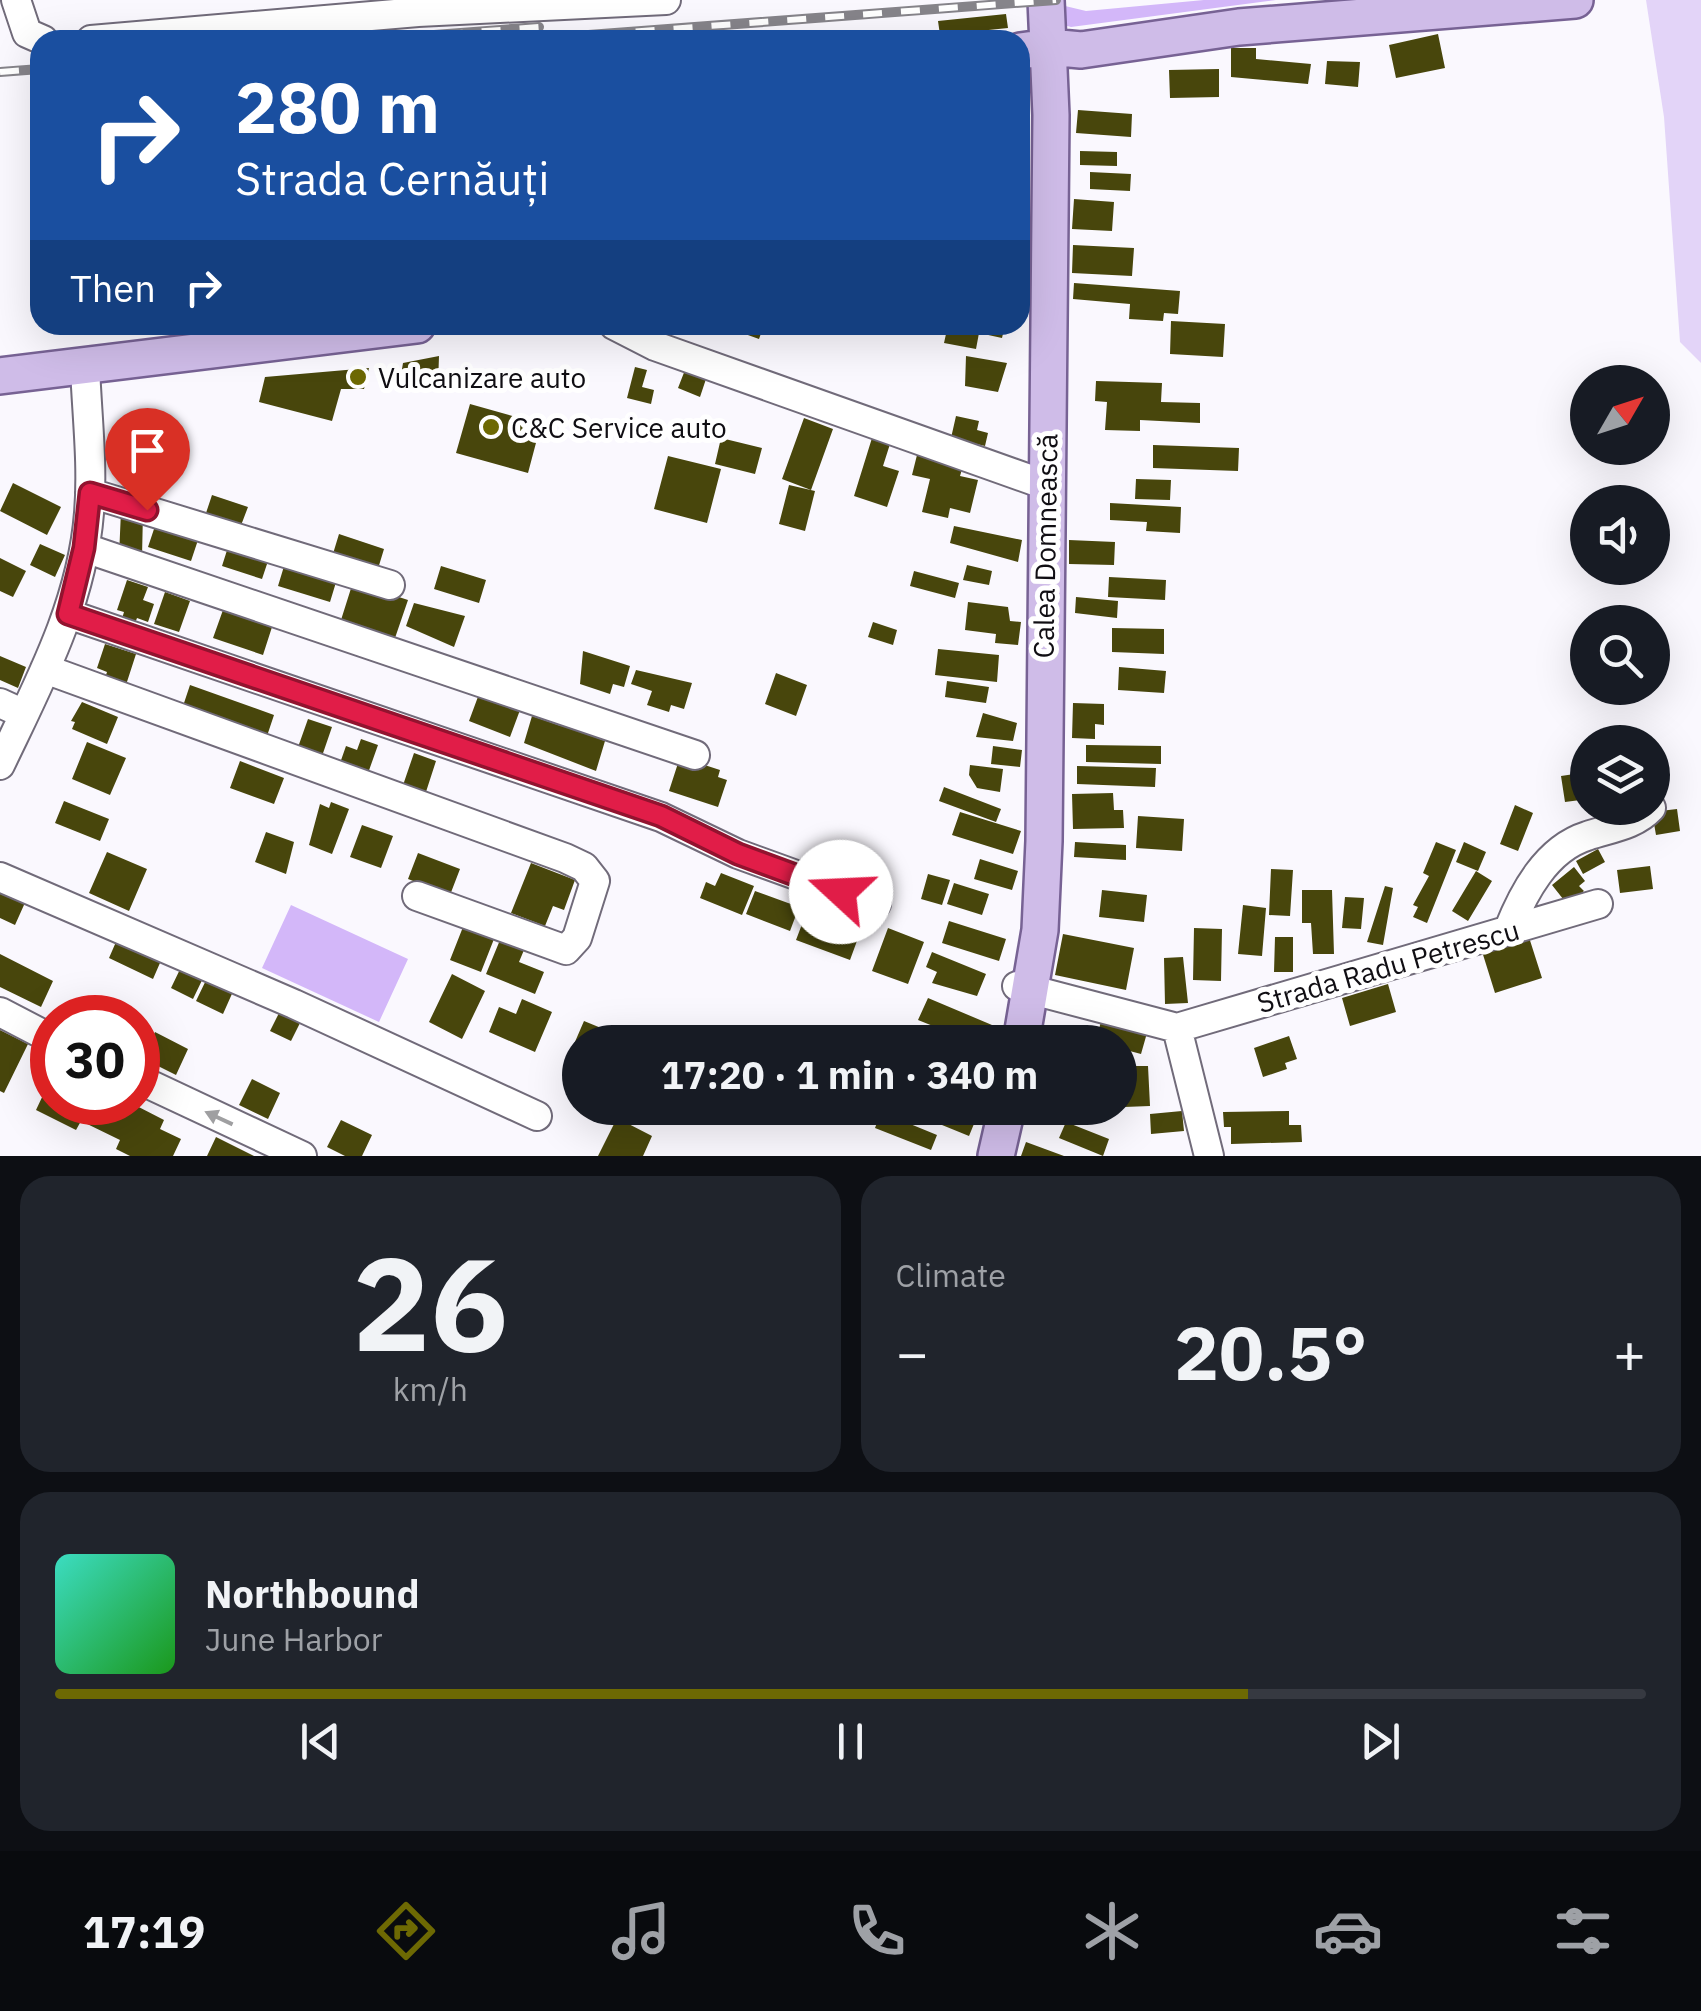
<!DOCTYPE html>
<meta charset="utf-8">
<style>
body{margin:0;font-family:"IBM Plex Sans",sans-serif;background:#20242c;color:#f1f3f6;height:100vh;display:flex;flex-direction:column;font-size:38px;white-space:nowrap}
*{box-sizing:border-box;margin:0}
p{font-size:32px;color:#9ea1a6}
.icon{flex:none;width:55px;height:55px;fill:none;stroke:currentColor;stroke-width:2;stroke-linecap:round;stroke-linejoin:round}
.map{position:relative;height:1156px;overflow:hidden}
.drawer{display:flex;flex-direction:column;gap:20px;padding:20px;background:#0d0f14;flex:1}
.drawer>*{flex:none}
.hud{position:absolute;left:30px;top:30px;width:1000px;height:305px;border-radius:30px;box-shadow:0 10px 40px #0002;background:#1a4fa0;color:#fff;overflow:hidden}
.needle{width:65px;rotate:51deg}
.buttons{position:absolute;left:1570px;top:365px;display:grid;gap:20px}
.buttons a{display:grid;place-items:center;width:100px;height:100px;border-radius:50%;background:#171b24;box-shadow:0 10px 40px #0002;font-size:50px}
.speed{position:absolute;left:30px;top:995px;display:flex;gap:20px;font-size:50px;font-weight:700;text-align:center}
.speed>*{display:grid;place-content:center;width:130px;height:130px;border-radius:50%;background:#171b24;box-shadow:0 10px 40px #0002;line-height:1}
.speed .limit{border:15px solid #d22;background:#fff;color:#111}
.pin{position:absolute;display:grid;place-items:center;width:85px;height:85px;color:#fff;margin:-102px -42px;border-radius:50% 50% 50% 0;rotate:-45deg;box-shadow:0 0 10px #0007}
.pin .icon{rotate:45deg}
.me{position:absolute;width:110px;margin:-55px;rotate:290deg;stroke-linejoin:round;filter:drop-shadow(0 0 8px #0008)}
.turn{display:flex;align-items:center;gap:35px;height:210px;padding:0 40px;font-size:45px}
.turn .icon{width:130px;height:130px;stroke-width:2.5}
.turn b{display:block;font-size:70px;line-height:85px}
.then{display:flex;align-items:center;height:95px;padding:0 40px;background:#0003;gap:20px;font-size:38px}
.big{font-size:75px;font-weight:700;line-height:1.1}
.drawer .tile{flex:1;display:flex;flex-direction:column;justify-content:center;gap:15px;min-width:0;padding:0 35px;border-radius:30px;background:#20242c}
.drawer .dial{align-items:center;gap:0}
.dial b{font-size:130px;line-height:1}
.song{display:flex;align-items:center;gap:30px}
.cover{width:120px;height:120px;border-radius:15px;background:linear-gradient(135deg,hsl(170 70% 55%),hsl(120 70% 35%))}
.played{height:10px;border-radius:5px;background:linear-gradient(90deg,#6d6903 75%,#363941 75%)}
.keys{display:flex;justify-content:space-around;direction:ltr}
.heat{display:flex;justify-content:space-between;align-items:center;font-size:55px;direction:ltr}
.drawer .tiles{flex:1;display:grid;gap:20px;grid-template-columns:1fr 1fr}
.tile:last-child{grid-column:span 2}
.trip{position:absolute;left:562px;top:1025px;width:575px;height:100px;border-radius:50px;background:#171b24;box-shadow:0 10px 40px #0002;font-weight:700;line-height:100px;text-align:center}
.tabs{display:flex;height:160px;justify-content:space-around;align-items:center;background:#090b0e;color:#9ea1a6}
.tabs .icon{width:70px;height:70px}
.tabs .on{color:#6d6903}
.tabs b{font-size:45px;color:#f1f3f6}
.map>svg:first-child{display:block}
.green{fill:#d3b7f9}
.water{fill:#e3d4f8}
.building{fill:#48460c}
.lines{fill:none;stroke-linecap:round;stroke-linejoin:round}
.minor-casing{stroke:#716b7a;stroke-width:32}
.major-casing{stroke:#776294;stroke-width:40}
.minor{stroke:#fff;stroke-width:28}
.major{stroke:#cfbce8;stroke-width:35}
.rail-casing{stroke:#86848a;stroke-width:10}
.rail{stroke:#fff;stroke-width:6;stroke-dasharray:19;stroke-linecap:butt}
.oneway{fill:#9f9fa1}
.route-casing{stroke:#92132f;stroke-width:25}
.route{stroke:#e11d48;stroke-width:18}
.poi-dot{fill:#6d6903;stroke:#fff;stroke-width:4}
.labels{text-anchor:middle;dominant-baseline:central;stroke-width:10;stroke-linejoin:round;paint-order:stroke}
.poi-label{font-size:28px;fill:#100e13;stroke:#fff;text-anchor:start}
.street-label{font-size:28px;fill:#100e13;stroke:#fff}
</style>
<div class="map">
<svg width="1701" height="1156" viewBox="0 0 1701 1156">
<rect width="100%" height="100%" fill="#faf8fe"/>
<path class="green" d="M1204,0H1276L1071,27L1064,25L1061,5L1086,11Z
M291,905L408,959L379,1022L262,968Z"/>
<path class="water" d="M1646,0H1701V363L1680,342L1664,117Z"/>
<path class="building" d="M1006,14L1008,28L940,35L938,21Z
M1438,34L1445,68L1396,78L1389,45Z
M1231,48H1256V59L1311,64L1308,84L1231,77Z
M1327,61L1360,62L1358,87L1325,84Z
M1219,69V97L1170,98L1169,70Z
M1078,110L1132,114L1131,137L1076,133Z
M1080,151L1117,152V166L1080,165Z
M1090,172L1131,174L1130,191L1090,189Z
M1074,199L1114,202L1112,231L1072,229Z
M1073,245L1134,248L1132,276L1072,273Z
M1074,283L1180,291L1178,314L1164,313L1163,321L1129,319L1130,304L1073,299Z
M1171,321L1225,324L1223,357L1170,354Z
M720,325H764L759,339Z
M948,325H1005L1002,338L979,333L976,349L944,343Z
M439,356L438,385L401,375L403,363Z
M966,356L1007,363L998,392L965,386Z
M635,367L647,370L642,387L654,390L651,404L627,398Z
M369,368L364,389H341L332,421L259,402L265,377Z
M685,370L706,379L700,397L678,388Z
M1096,381L1162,383L1161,402L1200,403V423L1140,420V431L1105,430L1107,402L1095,401Z
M470,404L541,424L528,473L456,453Z
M956,416L979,421L977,430L988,433L985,446L951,438Z
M804,418L833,429L811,490L782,479Z
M721,438L762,448L755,474L715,464Z
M872,438L890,444L883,466L899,471L887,507L854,496Z
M1153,445L1239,448L1238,471L1153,468Z
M917,455L963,466L960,476L978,480L970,513L950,508L948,518L922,512L930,479L912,475Z
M668,456L721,469L707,523L654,509Z
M1136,479L1171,480L1170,500L1135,499Z
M13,483L61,507L47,535L0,511Z
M789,485L815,491L805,531L779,524Z
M212,495L248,507L240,528L205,516Z
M1110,503L1181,507L1180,533L1146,531L1147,522L1110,520Z
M121,511L143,512L142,557L119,556Z
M157,520L200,534L191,561L148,547Z
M954,526L1022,540L1018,562L950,543Z
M339,534L384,549L377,572L332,557Z
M1069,540L1115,542L1114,565L1069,564Z
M40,544L65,555L55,577L30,565Z
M229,544L269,558L262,579L222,566Z
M0,558L26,571L13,597L0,591Z
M285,563L337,579L330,602L278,586Z
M967,565L992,571L989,585L963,580Z
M441,566L486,580L479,603L434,589Z
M914,571L959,583L955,598L910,586Z
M1109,577L1166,580L1165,600L1108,597Z
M127,580L148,587L143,600L154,604L148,622L137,618L134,626L121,622L124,612L117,610Z
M353,582L408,600L395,638L341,620Z
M165,592L190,601L179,632L154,624Z
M1076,597L1118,601L1117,618L1075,613Z
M968,602L1008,607L1010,621L1021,622L1018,645L995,643L996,634L965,630Z
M414,603L465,616L454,647L406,626Z
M223,610L272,627L263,655L213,638Z
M873,622L897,630L893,645L868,637Z
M1112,628L1164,629V654L1112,652Z
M105,644L136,654L125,688L104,681L107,672L97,668Z
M938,649L999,655L997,682L935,675Z
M583,651L630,666L624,687L613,684L610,694L580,684Z
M0,656L26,667L18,688L0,680Z
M1119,667L1166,671L1164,693L1118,690Z
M636,670L692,683L684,709L671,705L669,712L647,705L652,691L631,684Z
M776,673L807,685L796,716L765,704Z
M947,681L989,687L986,703L945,697Z
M190,685L274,715L265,742L181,712Z
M479,694L520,710L510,737L469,721Z
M82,702L118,717L107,744L72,729L75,722L71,721Z
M1073,703L1104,704V725L1095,724V739L1072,738Z
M983,713L1017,723L1013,741L976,737Z
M532,716L561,726L564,719L589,727L587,734L605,741L596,771L524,743Z
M308,719L332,727L321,759L297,750Z
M361,739L378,745L367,776L339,766L346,746L357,750Z
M87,742L126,758L110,795L72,779Z
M1086,745L1161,746V764L1086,762Z
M993,746L1022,750L1020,767L991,764Z
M414,753L436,761L424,798L401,791Z
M680,757L720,770L718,777L727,780L718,807L669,791Z
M240,761L284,778L274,804L230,788Z
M970,765L1003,769L1000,792L977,788L969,775Z
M1077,766L1156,768L1155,787L1077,784Z
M1588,772V799L1565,802L1561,776Z
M944,787L1001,809L996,822L939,801Z
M1113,793L1114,810H1123L1124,828L1073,829L1072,794Z
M64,801L109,819L100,841L55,823Z
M331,802L349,809L332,854L309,845L320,804L329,808Z
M1515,805L1533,813L1518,851L1500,844Z
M1677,809L1680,831L1656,835L1652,812Z
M960,812L1021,831L1013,854L952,835Z
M1138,816L1184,819L1182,851L1136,848Z
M362,825L393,836L381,868L350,857Z
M266,832L294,842L286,874L255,862Z
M1075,842L1126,845V860L1074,857Z
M1436,842L1456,850L1427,923L1413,917L1418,907L1413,905L1429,876L1423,873Z
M1464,842L1486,852L1478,871L1456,862Z
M850,849L876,857L867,885L842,876Z
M1598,849L1605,862L1583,874L1576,861Z
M107,852L147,869L129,911L89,893Z
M418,853L460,869L450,895L408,879Z
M980,859L1018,871L1012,890L974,879Z
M531,863L575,880L564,910L553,906L545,926L511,913Z
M1650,866L1653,889L1620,893L1617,870Z
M1574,867L1585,881L1579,886L1584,891L1567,904L1552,885Z
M1271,869L1293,870L1290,916L1269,915Z
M1476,871L1492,881L1468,921L1452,911Z
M721,873L754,886L742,915L700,898L706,882L715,886Z
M928,874L950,880L942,905L921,899Z
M0,883L28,896L15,925L0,918Z
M954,883L989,894L982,915L947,904Z
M1385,886L1393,888L1383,945L1367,942Z
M1102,890L1147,895L1144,922L1099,917Z
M1302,890H1332L1334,954H1313L1311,923H1302Z
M755,891L799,907L790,931L746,914Z
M1345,897L1364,898L1361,929L1342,928Z
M1243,905L1266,908L1262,956L1238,954Z
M807,911L861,930L850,960L796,940Z
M949,921L1006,939L999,961L942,943Z
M463,927L494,939L481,972L450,960Z
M888,928L924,942L908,984L872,971Z
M1194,928L1222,929L1221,981L1193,980Z
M1527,931L1542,978L1495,993L1480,945Z
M1063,934L1134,948L1126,990L1055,975Z
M119,935L163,956L153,979L109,958Z
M1275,937H1293V972H1274Z
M500,940L524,950L519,962L544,972L535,994L486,974Z
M932,952L986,974L977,996L932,983L937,972L926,967Z
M0,954L53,981L41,1007L0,987Z
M1183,957L1188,1003L1165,1004L1164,958Z
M184,961L206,972L193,999L171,988Z
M209,974L235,987L223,1014L196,1001Z
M452,974L485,991L462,1039L429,1022Z
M1388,984L1396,1012L1350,1026L1342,998Z
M928,998L992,1025L984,1042L933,1040L938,1028L918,1020Z
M522,999L552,1012L535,1052L489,1032L499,1007L516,1014Z
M281,1009L302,1019L291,1041L270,1031Z
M584,1021L623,1037L620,1042H580V1055L571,1051Z
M1101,1021L1147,1033L1141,1054L1126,1050L1124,1059L1120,1058V1042H1096Z
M0,1030L28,1044L4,1093L0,1091Z
M155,1032L188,1049L176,1075L142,1058Z
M1289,1036L1297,1059L1285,1063L1287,1069L1263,1077L1254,1048Z
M1134,1066H1148L1150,1106L1124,1107L1122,1083H1135Z
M52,1076V1102H129L164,1120L160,1129L181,1139L173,1156H130L116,1149L120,1140L81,1121L76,1130L36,1110Z
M252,1079L280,1093L268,1119L239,1105Z
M948,1108L976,1119L969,1136L942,1125Z
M1182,1111L1184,1131L1151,1134L1150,1114Z
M1289,1111V1125H1301L1302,1142L1231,1144V1127H1224L1223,1112Z
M881,1112L937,1135L931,1150L875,1128Z
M617,1118L652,1136L643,1156H598Z
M341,1120L372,1135L362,1156H345L327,1147Z
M1066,1122L1109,1139L1103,1156L1059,1138Z
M216,1137L254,1156H207Z
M1026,1142L1064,1156H1021Z"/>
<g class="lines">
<g class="minor-casing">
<path id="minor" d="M16,0L27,33L43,40
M91,40L418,12L666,0
M614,325L655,346L1046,485
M90,493L390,585
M85,548L695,755
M68,614L661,817L738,854L876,904
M45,669L565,858L584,867L595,881L577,938L566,950L417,896
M0,703L24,714
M0,765C38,685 82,604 89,513C93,465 87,416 85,367
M0,877L294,1004L537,1116
M1508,931C1523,893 1546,849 1587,836C1610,828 1634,826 1651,808
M1017,986L1177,1028
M0,1012L52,1039
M1177,1028L1598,904
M1177,1028L1209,1156
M138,1079L302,1156"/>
</g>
<g class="major-casing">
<path id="major" d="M1020,51L1049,47L1081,50L1239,27L1575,0
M0,376L417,325
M1021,1042L1040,930L1044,841L1051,115L1046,0
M996,1156L1007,1108"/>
</g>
<use href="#minor" class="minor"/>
<use href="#major" class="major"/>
<g class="rail-casing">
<path id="rail" d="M368,40L539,27
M522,40L1056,0
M0,72L40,69"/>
</g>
<use href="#rail" class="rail"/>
</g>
<defs><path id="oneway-solid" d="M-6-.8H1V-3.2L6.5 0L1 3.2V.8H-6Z" transform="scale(2.5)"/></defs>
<use class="oneway" href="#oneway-solid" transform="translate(219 1118) rotate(-155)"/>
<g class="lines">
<g class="route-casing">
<path id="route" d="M147,510L90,493L84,548L68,614L661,816L738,854L841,892"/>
</g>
<use href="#route" class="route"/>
</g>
<g class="poi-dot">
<circle cx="358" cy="377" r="10"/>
<circle cx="491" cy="427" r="10"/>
</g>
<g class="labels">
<g class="poi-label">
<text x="378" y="377">Vulcanizare auto</text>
<text x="511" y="427">C&amp;C Service auto</text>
</g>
<g class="street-label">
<text transform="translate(1045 546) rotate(-89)">Calea Domnească</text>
<text transform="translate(1388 966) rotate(-16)">Strada Radu Petrescu</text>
</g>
</g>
</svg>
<div class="buttons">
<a><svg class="needle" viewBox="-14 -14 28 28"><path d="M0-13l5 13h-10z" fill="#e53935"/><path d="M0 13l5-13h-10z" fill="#9ea1a6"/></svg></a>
<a><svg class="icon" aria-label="sound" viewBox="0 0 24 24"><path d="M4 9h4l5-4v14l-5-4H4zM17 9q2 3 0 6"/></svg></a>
<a><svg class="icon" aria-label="search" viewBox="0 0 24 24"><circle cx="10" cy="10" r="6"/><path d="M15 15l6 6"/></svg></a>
<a><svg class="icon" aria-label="layers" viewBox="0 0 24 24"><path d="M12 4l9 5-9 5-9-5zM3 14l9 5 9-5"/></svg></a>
</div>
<div class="speed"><div class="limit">30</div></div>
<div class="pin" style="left:147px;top:510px;background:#d93025"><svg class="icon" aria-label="arrive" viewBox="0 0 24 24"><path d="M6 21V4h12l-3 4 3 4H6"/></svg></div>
<svg class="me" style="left:841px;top:892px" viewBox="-20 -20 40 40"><circle r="19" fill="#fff"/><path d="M0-13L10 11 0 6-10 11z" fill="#e11d48"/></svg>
<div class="trip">17:20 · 1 min · 340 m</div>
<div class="hud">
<div class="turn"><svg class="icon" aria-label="right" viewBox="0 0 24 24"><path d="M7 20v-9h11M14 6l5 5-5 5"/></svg><div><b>280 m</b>Strada Cernăuți</div></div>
<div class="then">Then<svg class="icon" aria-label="right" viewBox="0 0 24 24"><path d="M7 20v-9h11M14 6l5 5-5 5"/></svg></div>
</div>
</div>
<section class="drawer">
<div class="tiles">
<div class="tile dial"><b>26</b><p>km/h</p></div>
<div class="tile"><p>Climate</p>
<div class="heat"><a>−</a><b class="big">20.5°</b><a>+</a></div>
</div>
<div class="tile">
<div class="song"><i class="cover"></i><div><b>Northbound</b><p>June Harbor</p></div></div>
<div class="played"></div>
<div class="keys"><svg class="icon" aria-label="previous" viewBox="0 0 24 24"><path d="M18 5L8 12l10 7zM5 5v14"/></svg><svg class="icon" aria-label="pause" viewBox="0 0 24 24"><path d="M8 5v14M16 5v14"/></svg><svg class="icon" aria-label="next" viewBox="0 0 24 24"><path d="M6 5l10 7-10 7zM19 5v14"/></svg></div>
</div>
</div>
</section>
<nav class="tabs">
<b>17:19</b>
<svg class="icon on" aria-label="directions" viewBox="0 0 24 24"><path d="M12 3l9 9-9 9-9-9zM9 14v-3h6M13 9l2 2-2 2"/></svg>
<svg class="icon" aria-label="music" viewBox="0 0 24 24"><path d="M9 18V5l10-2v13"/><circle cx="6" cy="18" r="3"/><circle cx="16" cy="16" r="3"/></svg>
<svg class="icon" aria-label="phone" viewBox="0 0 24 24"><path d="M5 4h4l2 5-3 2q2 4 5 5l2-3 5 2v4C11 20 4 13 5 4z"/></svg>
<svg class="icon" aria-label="climate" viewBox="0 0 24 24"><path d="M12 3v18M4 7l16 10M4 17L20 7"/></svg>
<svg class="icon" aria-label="car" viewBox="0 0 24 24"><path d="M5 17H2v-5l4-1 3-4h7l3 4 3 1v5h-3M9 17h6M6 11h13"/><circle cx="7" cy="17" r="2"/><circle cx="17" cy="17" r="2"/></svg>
<svg class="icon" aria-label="filters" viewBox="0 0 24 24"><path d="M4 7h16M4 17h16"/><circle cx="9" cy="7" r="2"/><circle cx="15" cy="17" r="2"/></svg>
</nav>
